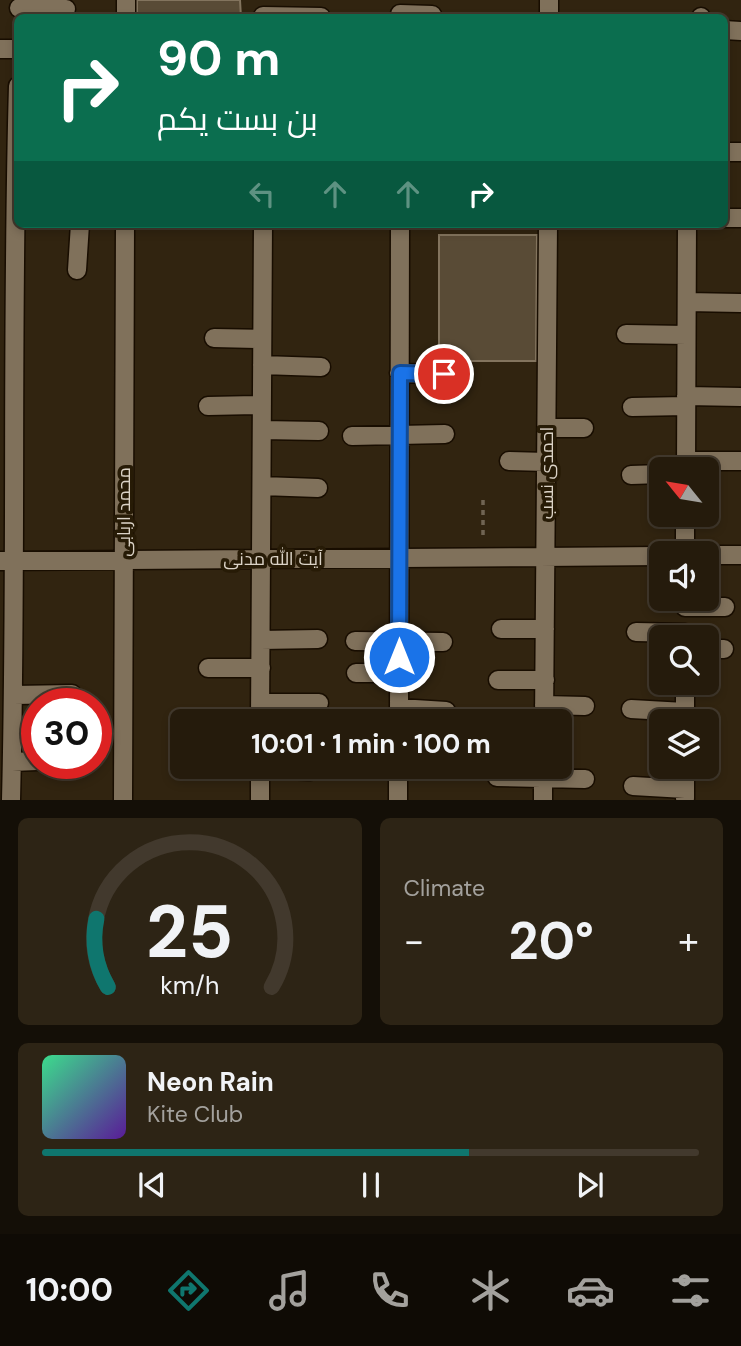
<!DOCTYPE html>
<meta charset="utf-8">
<style>
body{margin:0;font-family:"DM Sans",Cairo,sans-serif;background:#2d2415;color:#f1f3f6;height:100vh;display:flex;flex-direction:column;font-size:26px;white-space:nowrap}
*{box-sizing:border-box;margin:0}
p{font-size:23px;color:#a3a19d}
.icon{flex:none;width:38px;height:38px;fill:none;stroke:currentColor;stroke-width:2;stroke-linecap:round;stroke-linejoin:round}
.map{position:relative;height:800px;overflow:hidden}
.drawer{display:flex;flex-direction:column;gap:18px;padding:18px;background:#140f07;flex:1}
.drawer>*{flex:none}
.hud{position:absolute;left:14px;top:14px;width:714px;height:214px;border-radius:10px;box-shadow:0 4px 10px #0003,0 0 0 2px #42392d;background:#0b6e4f;color:#fff;overflow:hidden}
.needle{width:46px;rotate:300deg}
.controls{position:absolute;left:649px;top:457px;display:grid;gap:14px}
.controls a{display:grid;place-items:center;width:70px;height:70px;border-radius:10px;background:#251b0c;box-shadow:0 4px 10px #0003,0 0 0 2px #42392d;font-size:35px}
.speed{position:absolute;left:21px;top:688px;display:flex;gap:14px;font-size:35px;font-weight:700;text-align:center}
.speed>*{display:grid;place-content:center;width:91px;height:91px;border-radius:50%;background:#251b0c;box-shadow:0 4px 10px #0003,0 0 0 2px #42392d;line-height:1}
.speed .limit{border:10px solid #d22;background:#fff;color:#111}
.pin{position:absolute;display:grid;place-items:center;width:60px;height:60px;color:#fff;margin:-30px;border:4px solid #fff;border-radius:50%;box-shadow:0 2px 7px #0007}
.me{position:absolute;width:77px;margin:-38px;rotate:0deg;stroke-linejoin:round;filter:drop-shadow(0 0 5px #0008)}
.turn{display:flex;align-items:center;gap:24px;height:147px;padding:0 28px;font-size:32px}
.turn .icon{width:91px;height:91px;stroke-width:2.5}
.turn b{display:block;font-size:49px;line-height:60px}
.lanes{display:flex;align-items:center;height:66px;padding:0 28px;background:#0003;justify-content:center;gap:35px;direction:ltr}
.lanes .off{opacity:.35}
.big{font-size:52px;font-weight:700;line-height:1.1}
.drawer .widget{flex:1;display:flex;flex-direction:column;justify-content:center;gap:10px;min-width:0;padding:0 24px;border-radius:10px;background:#2d2415}
.drawer .dial{align-items:center;gap:0}
.dial svg{height:182px;overflow:visible;fill:none;stroke:#42392d;stroke-width:7;stroke-linecap:round;text-anchor:middle}
.dial text{fill:#f1f3f6;stroke:none}
.song{display:flex;align-items:center;gap:21px}
.cover{width:84px;height:84px;border-radius:10px;background:linear-gradient(135deg,hsl(150 70% 55%),hsl(270 70% 35%))}
.played{height:7px;border-radius:4px;background:linear-gradient(90deg,#0f766e 65%,#42392d 65%)}
.keys{display:flex;justify-content:space-around;direction:ltr}
.heat{display:flex;justify-content:space-between;align-items:center;font-size:38px;direction:ltr}
.drawer .tiles{flex:1;display:grid;gap:18px;grid-template-columns:1fr 1fr}
.widget:last-child{grid-column:span 2}
.trip{position:absolute;left:170px;top:709px;width:402px;height:70px;border-radius:10px;background:#251b0c;box-shadow:0 4px 10px #0003,0 0 0 2px #42392d;font-weight:700;line-height:70px;text-align:center}
.dock{display:flex;height:112px;justify-content:space-around;align-items:center;background:#0f0b05;color:#a3a19d}
.dock .icon{width:49px;height:49px}
.dock .active{color:#0f766e}
.dock b{font-size:32px;color:#f1f3f6}
.map>svg:first-child{display:block}
.building{fill:#594b36;stroke:#83745e;stroke-width:2}
.lines{fill:none;stroke-linecap:round;stroke-linejoin:round}
.minor-casing{stroke:#180d00;stroke-width:21}
.path{stroke:#706453;stroke-width:3.5;stroke-dasharray:5 5;stroke-linecap:butt}
.minor{stroke:#80715b;stroke-width:18}
.route-casing{stroke:#114b97;stroke-width:18}
.route{stroke:#1a73e8;stroke-width:12}
.labels{text-anchor:middle;dominant-baseline:central;stroke-width:7;stroke-linejoin:round;paint-order:stroke}
.street-label{font-size:18px;fill:#dbd3c7;stroke:#271b06}
</style>
<div class="map">
<svg width="741" height="800" viewBox="0 0 741 800">
<rect width="100%" height="100%" fill="#312410"/>
<path class="building" d="M137,0H240L241,18H137Z
M439,235H537L536,361H439Z"/>
<g class="lines">
<g class="minor-casing">
<path id="minor" d="M19,8L66,9
M400,14L432,15
M263,16L321,17
M701,17V18
M126,18V0
M549,18V0
M724,30L741,31
M0,49H18
M724,152H741
M724,218H741
M77,270L80,224
M687,302L741,303
M626,334L686,335
M214,338L262,339
M262,365L321,367
M399,373L444,374
M686,396L741,397
M208,406L262,405
M632,407L686,406
M547,428H584
M262,430L319,431
M352,436L445,434
M509,461L547,462
M686,461H741
M686,469L687,224
M631,475L662,474
M262,486L318,488
M685,553V514
M707,555H741
M0,561L662,556
M685,607H725
M501,629H545
M636,632L685,633
M261,640L318,639
M355,641L443,642
M707,649H724
M208,668H261
M356,673H399
M498,680H545
M14,695L72,694
M261,703H319
M544,705L585,706
M399,708L446,711
M631,709L685,712
M260,721L263,224
M399,721L400,224
M544,721L548,224
M685,721V682
M12,762L37,761
M260,769L310,771
M497,777L585,779
M633,786L685,789
M685,798V766
M11,800C17,562 11,324 18,86
M123,800L125,224
M260,800V766
M398,800V766
M543,800V766"/>
</g>
<path class="path" d="M483,500V538"/>
<use href="#minor" class="minor"/>
</g>
<g class="lines">
<g class="route-casing">
<path id="route" d="M399,657L400,373L444,374"/>
</g>
<use href="#route" class="route"/>
</g>
<g class="labels">
<g class="street-label">
<text transform="translate(547 473) rotate(-90)">احمدی نسب</text>
<text transform="translate(124 512) rotate(-90)">محمد اربابی</text>
<text x="273" y="559">آیت‌ الله مدنی</text>
</g>
</g>
</svg>
<div class="controls">
<a><svg class="needle" viewBox="-14 -14 28 28"><path d="M0-13l5 13h-10z" fill="#e53935"/><path d="M0 13l5-13h-10z" fill="#a3a19d"/></svg></a>
<a><svg class="icon" aria-label="sound" viewBox="0 0 24 24"><path d="M4 9h4l5-4v14l-5-4H4zM17 9q2 3 0 6"/></svg></a>
<a><svg class="icon" aria-label="search" viewBox="0 0 24 24"><circle cx="10" cy="10" r="6"/><path d="M15 15l6 6"/></svg></a>
<a><svg class="icon" aria-label="layers" viewBox="0 0 24 24"><path d="M12 4l9 5-9 5-9-5zM3 14l9 5 9-5"/></svg></a>
</div>
<div class="speed"><div class="limit">30</div></div>
<div class="pin" style="left:444px;top:374px;background:#d93025"><svg class="icon" aria-label="arrive" viewBox="0 0 24 24"><path d="M6 21V4h12l-3 4 3 4H6"/></svg></div>
<svg class="me" style="left:399px;top:657px" viewBox="-20 -20 40 40"><circle r="17" fill="#1a73e8" stroke="#fff" stroke-width="3"/><path d="M0-11L8 9 0 5-8 9z" fill="#fff"/></svg>
<div class="trip">10:01 · 1 min · 100 m</div>
<div class="hud">
<div class="turn"><svg class="icon" aria-label="right" viewBox="0 0 24 24"><path d="M7 20v-9h11M14 6l5 5-5 5"/></svg><div><b>90 m</b>بن بست یکم</div></div>
<div class="lanes"><svg class="icon off" aria-label="left" viewBox="0 0 24 24"><path d="M17 20v-9H6M10 6l-5 5 5 5"/></svg><svg class="icon off" aria-label="ahead" viewBox="0 0 24 24"><path d="M12 20V5M6 11l6-6 6 6"/></svg><svg class="icon off" aria-label="ahead" viewBox="0 0 24 24"><path d="M12 20V5M6 11l6-6 6 6"/></svg><svg class="icon" aria-label="right" viewBox="0 0 24 24"><path d="M7 20v-9h11M14 6l5 5-5 5"/></svg></div>
</div>
</div>
<section class="drawer">
<div class="tiles">
<div class="widget dial"><svg viewBox="0 0 100 80">
<path d="M14 69A42 42 0 1 1 86 69"/>
<path d="M14 69A42 42 0 0 1 9 39" stroke="#0f766e"/>
<text x="50" y="56" font-size="32" font-weight="700">25</text>
<text x="50" y="72" font-size="11">km/h</text>
</svg></div>
<div class="widget"><p>Climate</p>
<div class="heat"><a>−</a><b class="big">20°</b><a>+</a></div>
</div>
<div class="widget">
<div class="song"><i class="cover"></i><div><b>Neon Rain</b><p>Kite Club</p></div></div>
<div class="played"></div>
<div class="keys"><svg class="icon" aria-label="previous" viewBox="0 0 24 24"><path d="M18 5L8 12l10 7zM5 5v14"/></svg><svg class="icon" aria-label="pause" viewBox="0 0 24 24"><path d="M8 5v14M16 5v14"/></svg><svg class="icon" aria-label="next" viewBox="0 0 24 24"><path d="M6 5l10 7-10 7zM19 5v14"/></svg></div>
</div>
</div>
</section>
<nav class="dock">
<b>10:00</b>
<svg class="icon active" aria-label="directions" viewBox="0 0 24 24"><path d="M12 3l9 9-9 9-9-9zM9 14v-3h6M13 9l2 2-2 2"/></svg>
<svg class="icon" aria-label="music" viewBox="0 0 24 24"><path d="M9 18V5l10-2v13"/><circle cx="6" cy="18" r="3"/><circle cx="16" cy="16" r="3"/></svg>
<svg class="icon" aria-label="phone" viewBox="0 0 24 24"><path d="M5 4h4l2 5-3 2q2 4 5 5l2-3 5 2v4C11 20 4 13 5 4z"/></svg>
<svg class="icon" aria-label="climate" viewBox="0 0 24 24"><path d="M12 3v18M4 7l16 10M4 17L20 7"/></svg>
<svg class="icon" aria-label="car" viewBox="0 0 24 24"><path d="M5 17H2v-5l4-1 3-4h7l3 4 3 1v5h-3M9 17h6M6 11h13"/><circle cx="7" cy="17" r="2"/><circle cx="17" cy="17" r="2"/></svg>
<svg class="icon" aria-label="filters" viewBox="0 0 24 24"><path d="M4 7h16M4 17h16"/><circle cx="9" cy="7" r="2"/><circle cx="15" cy="17" r="2"/></svg>
</nav>
